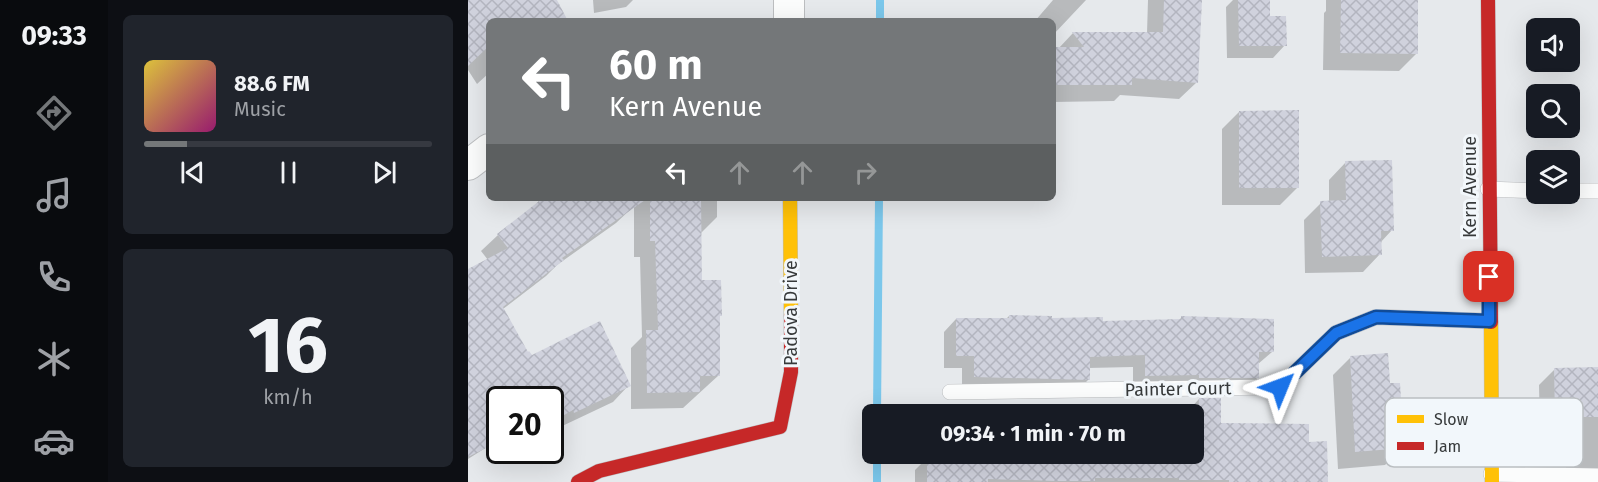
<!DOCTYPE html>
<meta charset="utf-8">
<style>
body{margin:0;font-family:"Fira Sans",sans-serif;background:#20242c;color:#f1f3f6;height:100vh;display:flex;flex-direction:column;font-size:22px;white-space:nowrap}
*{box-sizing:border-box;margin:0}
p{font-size:20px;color:#9ea1a6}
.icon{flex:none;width:33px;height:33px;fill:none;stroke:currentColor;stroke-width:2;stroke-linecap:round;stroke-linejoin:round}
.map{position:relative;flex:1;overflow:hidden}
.details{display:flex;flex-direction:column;gap:15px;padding:15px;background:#0d0f14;width:360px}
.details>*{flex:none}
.hud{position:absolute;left:18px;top:18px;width:570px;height:183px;border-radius:9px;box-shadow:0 6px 24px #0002;background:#747779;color:#fff;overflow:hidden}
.fabs{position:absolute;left:1058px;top:18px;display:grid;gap:12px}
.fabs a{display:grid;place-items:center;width:54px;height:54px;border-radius:9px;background:#171b24;box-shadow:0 6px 24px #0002;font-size:30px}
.speed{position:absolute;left:18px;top:386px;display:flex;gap:12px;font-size:30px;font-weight:700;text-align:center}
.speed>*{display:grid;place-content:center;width:78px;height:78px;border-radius:50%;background:#171b24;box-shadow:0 6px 24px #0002;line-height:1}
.speed .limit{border:3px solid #111;border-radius:9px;background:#fff;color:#111}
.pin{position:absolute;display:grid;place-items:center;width:51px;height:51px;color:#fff;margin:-26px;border-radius:12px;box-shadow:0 3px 9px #0006}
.me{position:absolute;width:66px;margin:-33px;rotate:46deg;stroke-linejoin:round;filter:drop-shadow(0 0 4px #0008)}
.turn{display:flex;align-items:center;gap:21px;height:126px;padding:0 24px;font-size:27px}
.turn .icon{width:78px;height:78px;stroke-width:2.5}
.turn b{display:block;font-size:42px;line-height:51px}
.lanes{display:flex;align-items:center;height:57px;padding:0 24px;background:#0003;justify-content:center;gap:30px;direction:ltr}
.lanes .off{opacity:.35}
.details .widget{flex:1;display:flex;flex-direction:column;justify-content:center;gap:9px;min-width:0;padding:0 21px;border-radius:9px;background:#20242c}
.details .dial{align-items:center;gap:0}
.dial b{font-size:78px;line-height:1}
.song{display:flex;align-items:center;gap:18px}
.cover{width:72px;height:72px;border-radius:9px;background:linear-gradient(135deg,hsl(50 70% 55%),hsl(320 70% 35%))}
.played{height:6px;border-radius:3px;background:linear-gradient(90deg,#747779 15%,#363941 15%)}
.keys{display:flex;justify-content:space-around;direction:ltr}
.trip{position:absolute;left:394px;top:404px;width:342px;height:60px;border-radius:9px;background:#171b24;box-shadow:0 6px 24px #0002;font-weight:700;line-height:60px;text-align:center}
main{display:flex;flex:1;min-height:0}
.menu{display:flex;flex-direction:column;width:108px;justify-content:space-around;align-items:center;background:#090b0e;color:#9ea1a6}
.menu .icon{width:42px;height:42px}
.menu .selected{color:#747779}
.menu b{font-size:27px;color:#f1f3f6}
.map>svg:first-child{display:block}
.shadow{fill:#0003}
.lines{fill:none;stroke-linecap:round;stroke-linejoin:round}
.stream{stroke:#7bc7eb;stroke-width:8}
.building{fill:url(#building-cross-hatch)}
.lane-casing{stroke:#bcbec0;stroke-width:16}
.street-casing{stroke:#bcbec0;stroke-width:32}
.slow-casing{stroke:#bcbec0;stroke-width:15}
.jam-casing{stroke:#bcbec0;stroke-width:15}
.lane{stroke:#fbfcfc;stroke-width:15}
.street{stroke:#fbfcfc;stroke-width:30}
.slow{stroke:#ffc107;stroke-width:14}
.jam{stroke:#c62828;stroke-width:14}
.route-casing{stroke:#114b97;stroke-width:15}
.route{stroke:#1a73e8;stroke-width:10}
.labels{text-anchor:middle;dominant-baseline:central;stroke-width:6;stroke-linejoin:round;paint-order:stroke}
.street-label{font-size:18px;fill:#373a3b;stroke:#f2f7fb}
.key{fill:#f2f7fb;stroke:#babec1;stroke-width:1.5}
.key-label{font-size:16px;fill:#373a3b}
</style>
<main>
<nav class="menu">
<b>09:33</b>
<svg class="icon selected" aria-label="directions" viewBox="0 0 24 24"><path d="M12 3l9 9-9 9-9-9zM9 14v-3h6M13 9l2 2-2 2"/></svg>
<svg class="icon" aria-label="music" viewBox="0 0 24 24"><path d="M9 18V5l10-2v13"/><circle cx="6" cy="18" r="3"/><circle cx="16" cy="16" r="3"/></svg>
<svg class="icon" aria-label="phone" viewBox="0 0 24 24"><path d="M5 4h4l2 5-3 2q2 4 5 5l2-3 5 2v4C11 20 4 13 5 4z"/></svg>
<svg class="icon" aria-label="climate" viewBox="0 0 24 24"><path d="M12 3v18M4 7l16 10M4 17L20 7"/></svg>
<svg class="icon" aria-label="car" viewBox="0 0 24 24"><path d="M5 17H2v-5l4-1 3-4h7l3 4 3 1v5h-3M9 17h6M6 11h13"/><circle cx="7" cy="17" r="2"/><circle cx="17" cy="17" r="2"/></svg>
</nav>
<section class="details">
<div class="widget">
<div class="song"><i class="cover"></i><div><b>88.6 FM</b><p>Music</p></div></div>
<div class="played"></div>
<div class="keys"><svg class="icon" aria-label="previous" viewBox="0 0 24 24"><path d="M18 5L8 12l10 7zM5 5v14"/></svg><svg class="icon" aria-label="pause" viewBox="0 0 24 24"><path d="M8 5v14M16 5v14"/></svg><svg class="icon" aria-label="next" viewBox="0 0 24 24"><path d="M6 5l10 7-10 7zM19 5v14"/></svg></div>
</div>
<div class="widget dial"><b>16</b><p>km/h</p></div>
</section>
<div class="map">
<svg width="1130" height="482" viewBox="0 0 1130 482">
<defs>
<pattern id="building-cross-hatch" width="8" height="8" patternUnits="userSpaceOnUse" patternTransform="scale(1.5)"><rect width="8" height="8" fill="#d0d2dd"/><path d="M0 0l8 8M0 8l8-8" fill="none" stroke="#b3b5bf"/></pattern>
</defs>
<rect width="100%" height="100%" fill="#e6e9ec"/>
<path class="shadow" d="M5,0H88L87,21H21V73L9,84L0,70V5Z
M125,0H165L158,7L126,13Z
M585,0H618L585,35V21H567Z
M680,0H732L729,82L711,99L652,95L646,101L585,102V49H590L605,33H679Z
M765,0H800V17L817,45L805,58H759L758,7Z
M858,0H948V54L931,71L855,70L856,13L858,11Z
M771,112L830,187L812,205H754V129Z
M878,162L924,230L912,243V254L895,272L837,273L836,220L853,203L861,202V180Z
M73,198H158L165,207L148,223L89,265L78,276L35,309L59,354L63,357L161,385L145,402L90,428L88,425L82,428V399H32V450L27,442L0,459V270L20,260L13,251L30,235L65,208Z
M166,198H249V217L233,233L232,281L251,375L215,408L163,409V348L174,337L172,257H166Z
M541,316L633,323L710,321L713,318L804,352L790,364V377L777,390L665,388V367L620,368V380L608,392L494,389V368H476V332L488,319H538Z
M882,358L921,385L934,448L917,465L870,469L865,375Z
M1130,368V482L1098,481V432H1072L1071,385L1087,369Z
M731,399L751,425L839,443L858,482H447V470L459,458L473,457V453H726V414H719V412Z
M32,450H45L35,456Z"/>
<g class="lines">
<path class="stream" d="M412,21V0
M409,414L411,198
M409,482V453"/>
</g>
<path class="building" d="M0,0H89L100,21H21V46L0,66Z
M696,0H734L730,83L664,78V85H585V47H616L604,32H695Z
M770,0H802V16H818L819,46H771Z
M873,0H950V54L872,53Z
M831,110V188H771V111Z
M924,160L926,231H913L914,255L854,257L852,201L878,200L877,161Z
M75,198H180L94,258L96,260L35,307L60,352L61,351L64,355L132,321L163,386L106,413L105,410L82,423V399H32V441L0,457V269L40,248L29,234Z
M182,198H233L234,280H253L254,316H252V376H232V392L179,393L178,330H190L187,241H182Z
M541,315L584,316V318L635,317V321L713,319V316L806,319V352H791V378H731V375L677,376V355L622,357V380L506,377V356H488V318H541Z
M920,353L922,383H932L936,448L887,452L882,356Z
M1130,367V417H1087L1086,368Z
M731,398H753V423L841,424V442L859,441L860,482H761V480H711V478H627V481H588L520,479V482H459V456H485V453H726L727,420H730Z"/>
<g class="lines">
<g class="lane-casing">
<path id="lane" d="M1020,189L1068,191
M1101,191H1130
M482,392L812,387L868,333L908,317L1021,321
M1023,474L1130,476"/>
</g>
<g class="street-casing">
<path id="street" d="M321,21V0
M0,165L21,149"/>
</g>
<g class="slow-casing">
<path id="slow" d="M322,198L323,316
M1023,322L1024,482"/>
</g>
<g class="jam-casing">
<path id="jam" d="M1020,0L1023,322
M110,482L131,471L312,427L323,372V316"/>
</g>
<use href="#lane" class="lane"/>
<use href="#street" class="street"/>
<use href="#slow" class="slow"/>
<use href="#jam" class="jam"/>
</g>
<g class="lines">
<g class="route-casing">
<path id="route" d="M812,387L868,333L908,317L1021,321V277"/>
</g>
<use href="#route" class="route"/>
</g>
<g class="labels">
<g class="street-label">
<text transform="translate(1002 187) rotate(-90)">Kern Avenue</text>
<text transform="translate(323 313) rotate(-90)">Padova Drive</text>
<text transform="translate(710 389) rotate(-1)">Painter Court</text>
</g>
</g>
<rect x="917" y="398" width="198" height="69" rx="9" class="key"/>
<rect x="929" y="415" width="27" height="8" fill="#ffc107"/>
<rect x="929" y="442" width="27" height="8" fill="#c62828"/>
<g class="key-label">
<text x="966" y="425">Slow</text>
<text x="966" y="452">Jam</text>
</g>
</svg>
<div class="fabs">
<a><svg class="icon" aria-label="sound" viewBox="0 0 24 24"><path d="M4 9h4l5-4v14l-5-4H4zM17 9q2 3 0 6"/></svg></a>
<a><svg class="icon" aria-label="search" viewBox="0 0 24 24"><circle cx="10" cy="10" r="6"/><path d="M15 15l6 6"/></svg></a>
<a><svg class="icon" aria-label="layers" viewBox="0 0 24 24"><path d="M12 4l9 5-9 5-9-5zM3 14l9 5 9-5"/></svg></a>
</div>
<div class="speed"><div class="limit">20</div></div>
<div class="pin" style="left:1021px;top:277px;background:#d93025"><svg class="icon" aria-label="arrive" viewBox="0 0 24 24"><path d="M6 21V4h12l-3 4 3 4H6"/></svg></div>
<svg class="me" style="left:812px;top:387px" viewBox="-20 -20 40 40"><path d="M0-17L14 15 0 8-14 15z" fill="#1a73e8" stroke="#fff" stroke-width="4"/></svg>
<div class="trip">09:34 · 1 min · 70 m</div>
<div class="hud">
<div class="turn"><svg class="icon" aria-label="left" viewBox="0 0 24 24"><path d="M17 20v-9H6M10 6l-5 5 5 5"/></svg><div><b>60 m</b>Kern Avenue</div></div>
<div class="lanes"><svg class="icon" aria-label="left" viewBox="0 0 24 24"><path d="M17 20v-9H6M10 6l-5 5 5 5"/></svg><svg class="icon off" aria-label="ahead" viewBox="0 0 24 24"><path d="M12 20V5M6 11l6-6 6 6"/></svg><svg class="icon off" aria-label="ahead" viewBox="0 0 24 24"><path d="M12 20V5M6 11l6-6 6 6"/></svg><svg class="icon off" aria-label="right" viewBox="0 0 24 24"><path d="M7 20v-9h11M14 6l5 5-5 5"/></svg></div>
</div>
</div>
</main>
